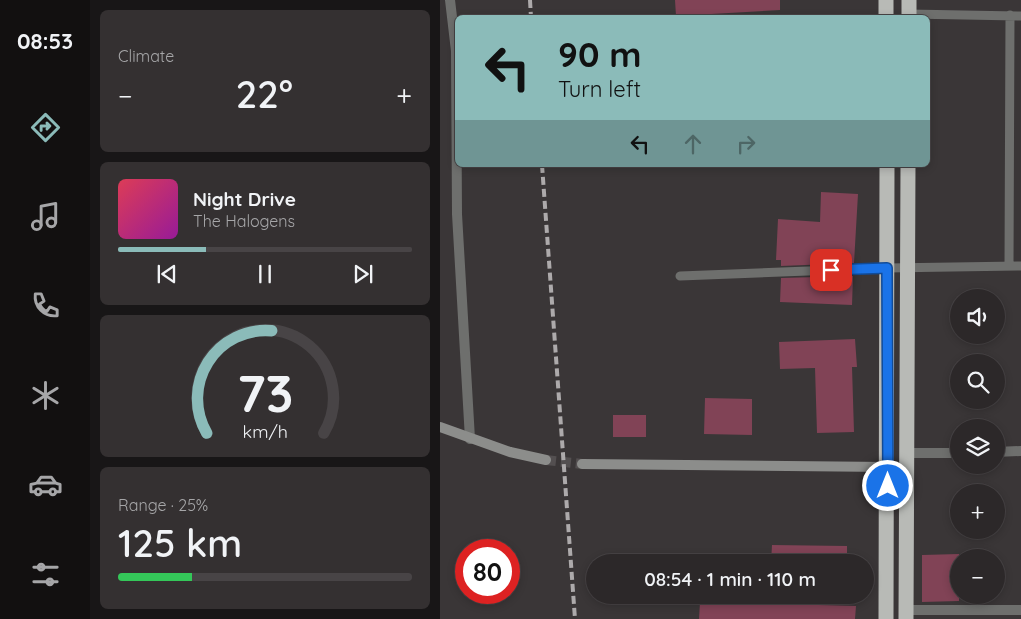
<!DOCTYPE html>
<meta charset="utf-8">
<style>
body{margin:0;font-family:Quicksand,sans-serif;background:#343031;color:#f1f3f6;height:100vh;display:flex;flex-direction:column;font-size:19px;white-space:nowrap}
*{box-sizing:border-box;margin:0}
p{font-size:16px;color:#a6a6a8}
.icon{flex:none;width:28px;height:28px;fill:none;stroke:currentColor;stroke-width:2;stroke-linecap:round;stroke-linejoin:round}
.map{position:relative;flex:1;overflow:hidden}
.drawer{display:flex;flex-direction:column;gap:10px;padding:10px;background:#181617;width:350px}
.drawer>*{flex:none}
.top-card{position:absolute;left:15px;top:15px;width:475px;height:152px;border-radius:8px;box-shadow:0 2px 8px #0003,0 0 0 1px #484446;background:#8bbbb9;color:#111;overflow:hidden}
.buttons{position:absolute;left:510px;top:289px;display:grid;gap:10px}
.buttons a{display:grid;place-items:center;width:55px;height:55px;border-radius:50%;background:#2c2829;box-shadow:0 2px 8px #0003,0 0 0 1px #484446;font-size:25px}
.speed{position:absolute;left:15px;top:539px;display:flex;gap:10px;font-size:25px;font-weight:700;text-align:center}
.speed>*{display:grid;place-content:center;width:65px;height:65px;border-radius:50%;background:#2c2829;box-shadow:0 2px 8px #0003,0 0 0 1px #484446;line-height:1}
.speed .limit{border:8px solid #d22;background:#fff;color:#111}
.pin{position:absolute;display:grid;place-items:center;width:42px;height:42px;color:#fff;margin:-21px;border-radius:10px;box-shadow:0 2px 8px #0006}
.me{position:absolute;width:55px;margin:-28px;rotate:0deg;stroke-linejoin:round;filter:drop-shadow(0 0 4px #0008)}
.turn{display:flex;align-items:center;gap:18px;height:105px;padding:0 20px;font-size:22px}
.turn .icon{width:65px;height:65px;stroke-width:2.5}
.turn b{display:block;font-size:35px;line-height:42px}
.lanes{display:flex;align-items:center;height:48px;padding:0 20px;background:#0003;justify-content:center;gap:25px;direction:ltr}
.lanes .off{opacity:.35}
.big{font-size:38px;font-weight:600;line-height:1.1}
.drawer .card{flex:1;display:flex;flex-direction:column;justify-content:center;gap:8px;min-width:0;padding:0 18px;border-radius:8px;background:#343031}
.drawer .dial{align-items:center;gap:0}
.dial svg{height:130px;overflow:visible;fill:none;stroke:#484446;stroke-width:7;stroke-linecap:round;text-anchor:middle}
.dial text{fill:#f1f3f6;stroke:none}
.song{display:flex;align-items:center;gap:15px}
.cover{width:60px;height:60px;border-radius:8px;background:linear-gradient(135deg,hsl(350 70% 55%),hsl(300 70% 35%))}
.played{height:5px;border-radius:2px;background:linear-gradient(90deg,#8bbbb9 30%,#484446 30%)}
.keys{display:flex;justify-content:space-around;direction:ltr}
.heat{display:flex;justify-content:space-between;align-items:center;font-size:28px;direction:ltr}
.charge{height:8px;border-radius:4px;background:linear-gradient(90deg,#34c759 25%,#484446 0)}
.trip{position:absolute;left:146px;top:554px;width:288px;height:50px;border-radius:25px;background:#2c2829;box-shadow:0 2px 8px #0003,0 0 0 1px #484446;font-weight:600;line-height:50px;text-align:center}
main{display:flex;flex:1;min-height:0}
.tabs{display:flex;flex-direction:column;width:90px;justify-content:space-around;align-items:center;background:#121010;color:#a6a6a8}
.tabs .icon{width:35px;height:35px}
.tabs .selected{color:#8bbbb9}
.tabs b{font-size:22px;color:#f1f3f6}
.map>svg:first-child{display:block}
.building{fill:#814356}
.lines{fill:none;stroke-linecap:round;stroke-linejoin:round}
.secondary-tunnel{stroke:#534f50;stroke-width:10;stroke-dasharray:10 5;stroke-linecap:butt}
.lane{stroke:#6e6f6d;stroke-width:9}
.street{stroke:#6e6f6d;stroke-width:10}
.secondary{stroke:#8c8d8b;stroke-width:10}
.highway{stroke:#b8bab6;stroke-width:15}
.rail{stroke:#adaaab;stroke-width:4;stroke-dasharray:8 4;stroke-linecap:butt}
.route-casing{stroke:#114b97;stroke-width:12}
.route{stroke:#1a73e8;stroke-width:9}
</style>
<main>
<nav class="tabs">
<b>08:53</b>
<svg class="icon selected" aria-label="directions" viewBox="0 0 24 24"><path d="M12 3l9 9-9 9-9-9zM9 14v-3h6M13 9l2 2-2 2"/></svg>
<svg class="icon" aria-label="music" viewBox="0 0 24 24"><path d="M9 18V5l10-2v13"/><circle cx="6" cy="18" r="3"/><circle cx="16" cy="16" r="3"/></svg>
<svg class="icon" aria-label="phone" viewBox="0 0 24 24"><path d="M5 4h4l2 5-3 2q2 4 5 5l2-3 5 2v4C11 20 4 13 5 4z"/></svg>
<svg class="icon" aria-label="climate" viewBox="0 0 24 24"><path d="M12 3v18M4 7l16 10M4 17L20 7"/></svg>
<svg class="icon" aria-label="car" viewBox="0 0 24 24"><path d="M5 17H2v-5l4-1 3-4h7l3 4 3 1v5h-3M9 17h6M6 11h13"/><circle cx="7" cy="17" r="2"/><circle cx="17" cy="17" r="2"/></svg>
<svg class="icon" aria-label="filters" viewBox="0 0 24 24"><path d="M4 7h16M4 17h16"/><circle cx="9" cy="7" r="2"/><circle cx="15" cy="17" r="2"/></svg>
</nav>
<section class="drawer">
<div class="card"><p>Climate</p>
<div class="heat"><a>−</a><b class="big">22°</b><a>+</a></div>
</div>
<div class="card">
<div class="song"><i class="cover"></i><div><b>Night Drive</b><p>The Halogens</p></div></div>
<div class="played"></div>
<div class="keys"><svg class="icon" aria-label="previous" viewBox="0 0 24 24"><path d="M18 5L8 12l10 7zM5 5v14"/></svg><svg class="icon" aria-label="pause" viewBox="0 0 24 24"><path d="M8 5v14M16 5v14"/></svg><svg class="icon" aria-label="next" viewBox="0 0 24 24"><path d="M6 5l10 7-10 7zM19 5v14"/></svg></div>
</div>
<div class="card dial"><svg viewBox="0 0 100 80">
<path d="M14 69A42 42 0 1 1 86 69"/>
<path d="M14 69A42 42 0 0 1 54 6" stroke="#8bbbb9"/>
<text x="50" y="56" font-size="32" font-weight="700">73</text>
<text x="50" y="72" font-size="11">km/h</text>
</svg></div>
<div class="card"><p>Range · 25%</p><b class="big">125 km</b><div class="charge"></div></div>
</section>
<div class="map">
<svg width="581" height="619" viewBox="0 0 581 619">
<rect width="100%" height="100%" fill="#3a3637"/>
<path class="building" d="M235,0H340V10L236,16Z
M381,192L418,194L414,263L341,266V260H336L338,219L380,222Z
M413,276L412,305L340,302L341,278Z
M415,339L417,367H412L414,432L377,433L375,368L340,369L339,342Z
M265,398L312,399V435L264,434Z
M173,415H206V437H173Z
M332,545L407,546V562H331Z
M519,554V601L482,602V555Z
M260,602L416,606L415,619H259Z"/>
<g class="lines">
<path class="secondary-tunnel" d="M106,460L142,464"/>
<path class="lane" d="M469,14L581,16
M569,266L570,15
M240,276L447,268L581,266"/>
<path class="street" d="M10,0L16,51L17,214L30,439
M556,452L581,451
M467,453H519
M466,610H581"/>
<path class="secondary" d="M0,427L70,452L106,460
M142,464L448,467"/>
<path class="highway" d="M446,0V18
M469,18V0
M446,619L447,165
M466,619L468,165"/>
<path class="rail" d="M90,0L91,18
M102,165L135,619"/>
</g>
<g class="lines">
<g class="route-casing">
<path id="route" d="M391,270L447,268L448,486"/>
</g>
<use href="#route" class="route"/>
</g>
</svg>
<div class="buttons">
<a><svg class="icon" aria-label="sound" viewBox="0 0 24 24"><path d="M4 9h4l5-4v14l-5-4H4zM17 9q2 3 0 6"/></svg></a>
<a><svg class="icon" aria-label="search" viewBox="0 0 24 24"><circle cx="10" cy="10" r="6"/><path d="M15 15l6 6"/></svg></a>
<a><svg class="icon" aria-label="layers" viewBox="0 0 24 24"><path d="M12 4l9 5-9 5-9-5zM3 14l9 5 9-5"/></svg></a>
<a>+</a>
<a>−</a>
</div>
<div class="speed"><div class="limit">80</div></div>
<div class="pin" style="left:391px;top:270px;background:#d93025"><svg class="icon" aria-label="arrive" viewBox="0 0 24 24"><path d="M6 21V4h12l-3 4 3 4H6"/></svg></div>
<svg class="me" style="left:448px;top:486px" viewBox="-20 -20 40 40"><circle r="17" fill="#1a73e8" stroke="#fff" stroke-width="3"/><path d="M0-11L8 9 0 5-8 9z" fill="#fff"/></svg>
<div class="trip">08:54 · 1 min · 110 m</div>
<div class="top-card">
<div class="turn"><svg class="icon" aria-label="left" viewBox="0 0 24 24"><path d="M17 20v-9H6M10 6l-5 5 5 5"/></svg><div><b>90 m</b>Turn left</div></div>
<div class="lanes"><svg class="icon" aria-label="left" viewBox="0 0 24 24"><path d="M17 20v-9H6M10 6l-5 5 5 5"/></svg><svg class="icon off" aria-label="ahead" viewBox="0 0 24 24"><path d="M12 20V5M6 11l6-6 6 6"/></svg><svg class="icon off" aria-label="right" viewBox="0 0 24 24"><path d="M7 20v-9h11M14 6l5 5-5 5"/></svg></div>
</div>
</div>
</main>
